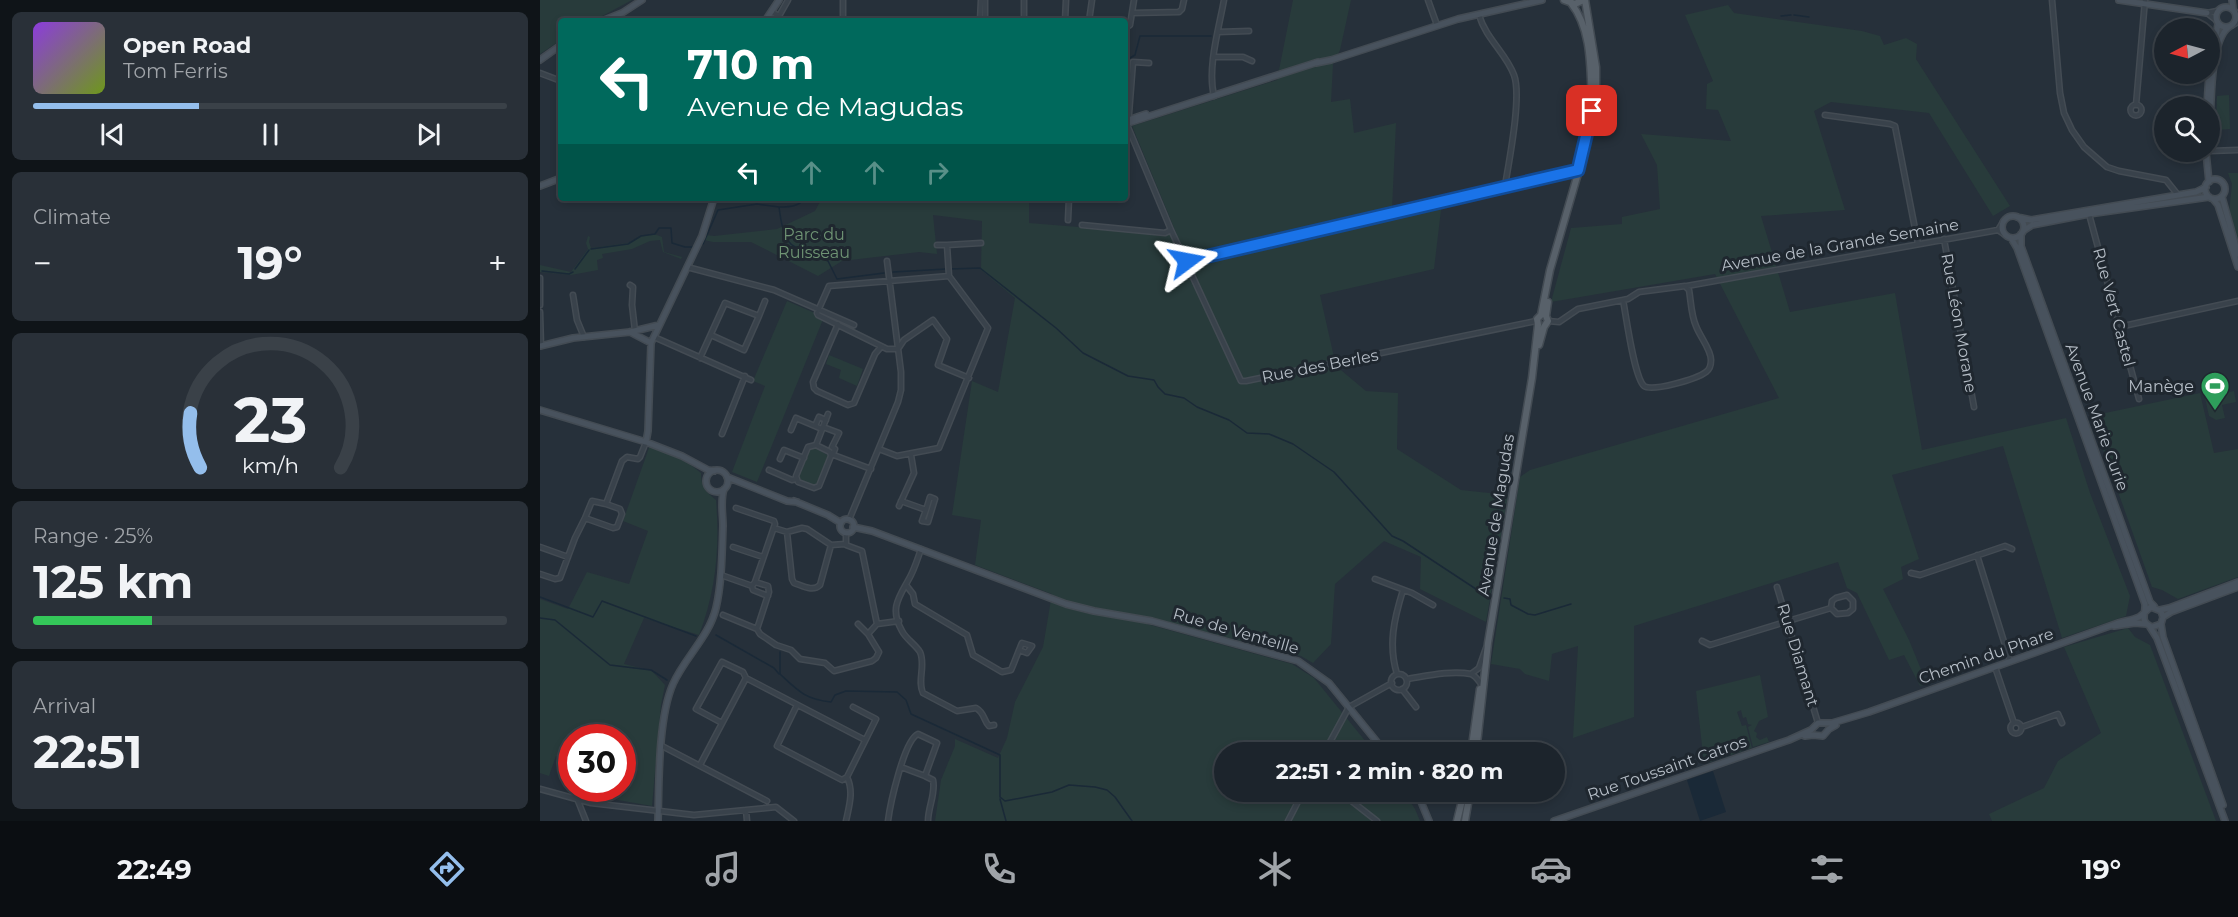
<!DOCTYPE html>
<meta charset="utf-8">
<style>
body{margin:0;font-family:Montserrat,sans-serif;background:#293038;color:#f1f3f6;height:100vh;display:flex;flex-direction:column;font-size:22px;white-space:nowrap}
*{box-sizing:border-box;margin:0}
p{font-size:20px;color:#a0a4a9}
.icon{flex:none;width:33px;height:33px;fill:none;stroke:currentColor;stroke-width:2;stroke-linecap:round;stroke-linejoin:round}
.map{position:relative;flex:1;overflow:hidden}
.sheet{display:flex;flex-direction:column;gap:12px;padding:12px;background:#0f1418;width:540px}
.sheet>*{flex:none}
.guide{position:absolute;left:18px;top:18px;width:570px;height:183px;border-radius:6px;box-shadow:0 3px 9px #0003,0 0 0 2px #3a4148;background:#00695c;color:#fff;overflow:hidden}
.needle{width:39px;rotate:264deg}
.fabs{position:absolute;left:1614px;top:18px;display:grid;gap:12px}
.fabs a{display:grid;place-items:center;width:66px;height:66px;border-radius:50%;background:#1c242c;box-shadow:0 3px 9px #0003,0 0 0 2px #3a4148;font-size:30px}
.speed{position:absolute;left:18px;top:724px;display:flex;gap:12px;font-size:30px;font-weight:700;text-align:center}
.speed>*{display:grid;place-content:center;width:78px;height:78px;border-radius:50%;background:#1c242c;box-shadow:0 3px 9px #0003,0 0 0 2px #3a4148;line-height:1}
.speed .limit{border:9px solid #d22;background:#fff;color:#111}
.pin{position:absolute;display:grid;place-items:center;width:51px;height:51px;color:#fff;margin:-26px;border-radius:12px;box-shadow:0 3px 9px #0006}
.me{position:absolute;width:66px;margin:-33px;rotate:77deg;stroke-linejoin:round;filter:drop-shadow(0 0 4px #0008)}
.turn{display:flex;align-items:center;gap:21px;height:126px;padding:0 30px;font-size:27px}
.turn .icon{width:78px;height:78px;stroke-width:2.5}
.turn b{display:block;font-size:42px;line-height:51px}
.lanes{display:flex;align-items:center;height:57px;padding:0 30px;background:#0003;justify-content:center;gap:30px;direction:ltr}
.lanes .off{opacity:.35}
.big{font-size:45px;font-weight:700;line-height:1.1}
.sheet .card{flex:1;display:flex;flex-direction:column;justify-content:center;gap:9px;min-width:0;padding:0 21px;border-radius:9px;background:#293038}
.sheet .dial{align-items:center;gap:0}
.dial svg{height:156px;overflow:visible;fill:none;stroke:#3a4148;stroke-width:7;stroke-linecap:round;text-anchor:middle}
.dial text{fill:#f1f3f6;stroke:none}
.song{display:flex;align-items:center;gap:18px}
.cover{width:72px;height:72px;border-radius:9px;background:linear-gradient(135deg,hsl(270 70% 55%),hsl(80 70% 35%))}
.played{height:6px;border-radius:3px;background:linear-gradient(90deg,#94beec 35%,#3a4148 35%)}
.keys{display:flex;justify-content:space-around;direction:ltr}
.heat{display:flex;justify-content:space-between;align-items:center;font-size:33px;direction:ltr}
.charge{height:9px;border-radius:4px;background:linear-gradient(90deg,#34c759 25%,#3a4148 0)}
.trip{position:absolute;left:674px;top:742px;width:351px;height:60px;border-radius:30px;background:#1c242c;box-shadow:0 3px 9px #0003,0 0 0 2px #3a4148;font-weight:700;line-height:60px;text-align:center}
.menu{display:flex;height:96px;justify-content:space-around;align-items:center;background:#0b0e12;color:#a0a4a9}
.menu .icon{width:42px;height:42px}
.menu .on{color:#94beec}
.menu b{font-size:27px;color:#f1f3f6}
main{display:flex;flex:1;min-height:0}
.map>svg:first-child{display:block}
.green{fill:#283b3b}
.water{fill:#1a2937}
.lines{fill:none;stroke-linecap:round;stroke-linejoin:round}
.stream{stroke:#1a2937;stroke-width:1.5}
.street-casing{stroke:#434b53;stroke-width:7}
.secondary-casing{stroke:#434b53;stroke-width:8}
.primary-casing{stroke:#434b53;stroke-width:9}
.street{stroke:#39424b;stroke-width:4}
.secondary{stroke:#48525d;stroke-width:5}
.primary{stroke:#58616a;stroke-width:6}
.route-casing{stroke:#114b97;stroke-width:15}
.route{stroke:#1a73e8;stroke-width:10}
.labels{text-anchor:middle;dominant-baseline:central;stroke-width:6;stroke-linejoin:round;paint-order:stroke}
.park-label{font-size:16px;fill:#6f9474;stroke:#1f272f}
.street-label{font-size:16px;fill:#b5bdc6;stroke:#1f272f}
.poi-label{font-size:16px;fill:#b5bdc6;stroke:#1f272f;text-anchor:end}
</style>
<main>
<section class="sheet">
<div class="card">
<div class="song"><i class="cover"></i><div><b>Open Road</b><p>Tom Ferris</p></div></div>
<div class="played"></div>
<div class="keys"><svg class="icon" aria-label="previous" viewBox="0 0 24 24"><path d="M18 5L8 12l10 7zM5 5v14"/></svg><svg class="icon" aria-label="pause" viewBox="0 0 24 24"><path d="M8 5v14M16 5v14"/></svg><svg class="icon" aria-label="next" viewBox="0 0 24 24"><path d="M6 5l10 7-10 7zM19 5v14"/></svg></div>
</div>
<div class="card"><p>Climate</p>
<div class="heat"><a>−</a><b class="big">19°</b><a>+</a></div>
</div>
<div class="card dial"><svg viewBox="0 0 100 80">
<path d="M14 69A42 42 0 1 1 86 69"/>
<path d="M14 69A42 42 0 0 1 9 41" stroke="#94beec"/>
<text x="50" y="56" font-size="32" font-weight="700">23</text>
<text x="50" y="72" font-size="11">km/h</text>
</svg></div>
<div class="card"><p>Range · 25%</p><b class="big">125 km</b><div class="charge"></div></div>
<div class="card"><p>Arrival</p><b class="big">22:51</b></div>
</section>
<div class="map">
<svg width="1698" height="821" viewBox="0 0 1698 821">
<rect width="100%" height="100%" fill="#26303a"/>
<path class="green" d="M0,0H92L53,21H21V40L0,54Z
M753,0H811L800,50L793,64L791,102L810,99L814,133L856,123L852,209L901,210L894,269L780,295L796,366L826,391L858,393L857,449L921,490L968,495L946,622L880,589L881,557L844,541L795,584L791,644L773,663L761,656L611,618L607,624L752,664L774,678L835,753H684V792H864L875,809L880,821H395L401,780L415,746V739L458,758L467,738L475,702L503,647L512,594L435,565L441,520L412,515L432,381L458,392L475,298L441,270L442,221L393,215L397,254L379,252L302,261L278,276L211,242H173L164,240L166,235L174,236L237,229L275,211L282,198H489V223L637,235L592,126L737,80Z
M1188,5L1194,13L1322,31L1340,36L1344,45L1366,38L1377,44L1376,59L1470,206L1453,216L1389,113L1291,102L1274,111L1305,210L1221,216L1250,312L1355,293L1382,450L1526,418L1550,493L1590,596L1586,616L1522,638L1463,446L1352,475L1379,559L1361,567L1363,579L1343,589L1369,640L1387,684L1380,686L1364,655L1349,660L1317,593L1307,588L1298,562L1094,626V717L1033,738L1038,646L1012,654L1009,681L985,674L980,669L951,664L980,477L990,470L1239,398L1175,274L1011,302L1031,228L1082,224V217L1120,209L1117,165L1101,134L1191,141L1178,110L1166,109L1167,84L1173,81L1145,15Z
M1689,95L1690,129L1676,130L1677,96Z
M1688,173H1698V242L1689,213L1692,184Z
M114,234L122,237L124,252L142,257L141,259L123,252L120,240L110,241L92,249L62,254L63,258L57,260L58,270L31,275L0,272V265L31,272L48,249L46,243L48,236L50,237L49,242L51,248L88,243L100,236Z
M247,301L284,317L217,482L192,472L225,386L213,381Z
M289,355L323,369L317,386L299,378L301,370L286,364Z
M1694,391L1696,402L1682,405L1685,418L1676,420L1669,416L1665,398Z
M1660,393L1674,453L1698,449V577L1638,599L1622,590L1612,587L1551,416Z
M110,445L143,459L161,473C161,487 165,491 176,500C180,547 176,591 159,635L104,618L84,664L112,671L125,685L121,705L112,806L55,796V789H82V738H32L31,768L16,756L9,776L0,773V599L28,609L47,572L89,584L108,531L83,521Z
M274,447L289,456L277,486L274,487L259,480L258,476L269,449Z
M1588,628L1595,637L1610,645L1676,821H1452L1449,814L1504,788L1518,761L1561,733L1524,647Z
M1220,675L1228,717L1219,721L1214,731L1217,733L1216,737L1220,740L1227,737L1229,742L1213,747L1208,727L1212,725L1208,724L1206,717L1203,718L1201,710L1197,712L1202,726L1206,725L1212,748L1164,764L1156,691Z"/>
<path class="water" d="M1173,771L1186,812L1160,821L1147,780Z"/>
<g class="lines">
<path class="stream" d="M1254,15L1269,17
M1241,16L1251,15
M585,61L595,55L600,36H671
M314,198H326
M240,207C251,207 259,206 266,198
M163,244L178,210L217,204L239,207C245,253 250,243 288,261L297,279L344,273
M51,249L88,244L101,236L115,234L119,228H131L132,243L145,247H153
M35,269L49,250
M410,269L440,268L516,328L543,353L588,376L614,380L618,387L625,394L644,398L657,407L689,420L707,433L729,434L753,444L794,472L852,536L863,541L945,595L952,596
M2,271L29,274L33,272
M353,272L406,269
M0,597L53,617L62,601L156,636
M964,598L970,599L971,605L988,614L995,615L1031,604
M0,618L15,620L70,665L111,670L127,680
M176,635L234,668L239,674
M240,652V674C258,691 265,699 291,702L295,695L306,691L357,692L366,700L371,714L460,755V797L465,801L512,792L529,785L555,787L567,790L575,797L592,821
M460,799L466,821"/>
<g class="street-casing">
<path id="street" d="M888,0L897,25
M1512,0L1520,93L1524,113L1532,130L1544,147L1567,167L1579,171L1626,180L1638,195
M232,12L239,16L248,0
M1695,12L1698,14
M592,13L639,12L642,9L644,0
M1667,13L1676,20
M1667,13L1677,11
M939,15C946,39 966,53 974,75C982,96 969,161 965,186
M303,21V0
M440,21L441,0
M445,21V0
M484,21V0
M525,21L526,0
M549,21L552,0
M1692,25L1698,22
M585,28L590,25L594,0
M678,32L709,31
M675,57H703L712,61
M609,63L593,62L588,127L631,230L701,381H706L996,321
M0,73L21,81
M674,96C667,68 679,28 684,0
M1590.5 110a5.5 5.5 0 1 1 11 0a5.5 5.5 0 1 1-11 0Z
M1596,105L1605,0
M1285,115L1350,124L1355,126L1378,244
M1670,151L1698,150
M585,166V170
M1549,214L1599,399
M528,220L529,198
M542,225L625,233L631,230
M1458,230L1463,222
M1458,230L1464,234
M1404,239L1434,407
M397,245H407
M647,261L1039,170
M147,267L234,290L314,325
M409,276L407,245L441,243
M90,285L93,287L92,305L95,331
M1147,286L1458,230
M33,295L37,320L44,337
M0,305V278
M0,312L1,346
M219,316L225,301
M1008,321L1019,322L1038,309L1088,299L1099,292L1145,286L1149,290C1151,301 1151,315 1156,326C1160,337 1171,349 1171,360C1171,365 1169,370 1166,372C1157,379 1112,392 1104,386C1094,377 1086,315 1083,300
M298,324L273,382L274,388L277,391L308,405L314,403L335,354L341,347
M1579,327L1698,301
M114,337L211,380
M160,358L185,303L219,316L204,350L171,335
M275,426L279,417L286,420
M283,427L299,433L292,447L295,449L293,454
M251,430L256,418L282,429
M182,434L205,376
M276,445L290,452L291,456L279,486L274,488L258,482L256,476L268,447Z
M276,445L288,414
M339,449L357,456L399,448L448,328L409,276L289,286L277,313L278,315L347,349H358L364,340L393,320L407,339L398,365L429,378
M291,454L331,469
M240,459L244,450L264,458
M229,470L252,480L256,479
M361,501L386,510L382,521L388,522L395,499L390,497L386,510
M66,504L52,501L45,518L73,528L77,527L82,514L80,509L66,504L82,461L87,457L98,459L100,457L106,442
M359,506L374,473L371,455
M196,508L234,521L235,524L215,582
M309,520L358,402L361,390V372L347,261
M234,528L247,532
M291,545L280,585C273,592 263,586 254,583L252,579L247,532L262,528L267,529L291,545L305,544
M0,547L28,557
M193,547L223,557
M381,549C378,558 375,567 371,575C361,595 348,607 362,631C366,639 375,644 380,652C386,665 377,681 383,693L417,711L436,708C445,713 443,720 449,726L454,725
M1437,555L1470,661
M1371,573L1380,575L1465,546L1472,549
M0,574L15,579L20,578L35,538L45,518
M181,575L212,586L213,590L228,596
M835,579L872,593L893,605
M366,585L373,594L375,604L427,635L433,655L462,672L471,670C475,661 478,652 482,643L492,646L487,653L479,650
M212,586L215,582L228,586L229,592L217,629
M1237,587L1278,723
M183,615L217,629L220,634L236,645L251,650L260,659L285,663L294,671L332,661L336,658L339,652L328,634L337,624L322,551L306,545V533
M318,624L328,634
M337,624L359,621
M1162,641L1170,645L1291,608L1297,614L1308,613L1313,609V601L1307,595L1296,598L1292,601L1291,608
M1455,667L1474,723
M857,674C848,645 854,619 863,590
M931,674L939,668L946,648
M851 682a8 8 0 1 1 16 0a8 8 0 1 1-16 0Z
M867,679C886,676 911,670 931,674C936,676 938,680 941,684
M862,689L876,707
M257,705L237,746L302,780L307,777
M1470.5 728a5.5 5.5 0 1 1 11 0a5.5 5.5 0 1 1-11 0Z
M182,723L156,709L182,662L203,672L206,678
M1482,727L1518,714L1522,723
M122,746L227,801
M784,753L809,707L852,683
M160,765L206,678L325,740
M361,767L385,776
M307,777L336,719L313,707
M0,789L51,803L154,815L236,807L254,821
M800,792L837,821
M38,801L46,821
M206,810L207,821
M306,821C309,806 314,792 307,777
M348,821C350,805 364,740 378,734L397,743L385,776L393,780C396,793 388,807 388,821
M748,821L763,792"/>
</g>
<g class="secondary-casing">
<path id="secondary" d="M1579,0L1667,13
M1692,0L1693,9
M1676 17a10 10 0 1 1 20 0a10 10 0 1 1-20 0Z
M62,21L82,13L102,0
M225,21L239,0
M0,60L21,45
M776,63L791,60L918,19L1002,0
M1670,73L1678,24
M1667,106L1669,74
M585,121L606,114
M585,124L778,62
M1670,129C1671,106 1670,40 1689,27
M1666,152L1669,182
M1665 189a10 10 0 1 1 20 0a10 10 0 1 1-20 0Z
M0,186L21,178
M1682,197L1698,254
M1673,199L1678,205L1698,267
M1462 227a11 11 0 1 1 22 0a11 11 0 1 1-22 0Z
M1477,217L1491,220L1656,192L1666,187
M1483,231L1492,225L1549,214L1669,197
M1481,234V246L1610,602L1614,606
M90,332L111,343
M0,346L33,338L90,332L119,325
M0,410L106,442L142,456L168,470L174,471
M106,442L108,431L111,343L162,236L174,198
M166 481a11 11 0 1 1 22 0a11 11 0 1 1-22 0Z
M187,477L247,501L257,502
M254,501L288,515L301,523
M300 526a7 7 0 1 1 14 0a7 7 0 1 1-14 0Z
M313,527L332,531L526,604L554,611L612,621L758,661L789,683L846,753
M1620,610L1629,608L1698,582
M1623,617L1631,612L1698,587
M1621,624L1623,637L1683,805
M1574,626L1595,623L1606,624
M1610,627L1617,638L1685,821
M1265,736L1273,735L1283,736L1289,729L1296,725
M877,792L889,821
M118,821C119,783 118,718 133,684C145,657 169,637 176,608C182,582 182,553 183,526C183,513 180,501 184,489
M1014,821L1249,740L1271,730L1278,723H1292L1329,712L1578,623C1584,621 1593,620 1599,617C1603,615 1606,610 1611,607L1621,611L1623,617L1621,624L1612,627C1599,622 1606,614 1605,604L1477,248L1471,238"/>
</g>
<g class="primary-casing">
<path id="primary" d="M1024,0L1035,4L1043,0
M1031,3C1053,31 1050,71 1052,104
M999,345L1004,327L1008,321L1006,316L1008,302
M931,753L940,689
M936,753L948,643L992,378L998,325L997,319L1001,315L1010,270L1039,170L1056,96V67L1045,0
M917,821L924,792
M925,821L930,792"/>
</g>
<use href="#street" class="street"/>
<use href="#secondary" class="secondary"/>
<use href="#primary" class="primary"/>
</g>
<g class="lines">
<g class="route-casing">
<path id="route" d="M647,261L1038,170L1052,111"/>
</g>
<use href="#route" class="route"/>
</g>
<defs>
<g id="stadium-pin" transform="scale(1.5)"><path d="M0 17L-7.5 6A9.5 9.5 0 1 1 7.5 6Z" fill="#2e9e5b" stroke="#1f272f"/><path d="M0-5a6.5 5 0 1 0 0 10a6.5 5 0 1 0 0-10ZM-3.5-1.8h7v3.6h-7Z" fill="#fff"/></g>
</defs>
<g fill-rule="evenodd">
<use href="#stadium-pin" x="1675" y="386"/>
</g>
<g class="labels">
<g class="park-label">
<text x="274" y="234">Parc du<tspan x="274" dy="18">Ruisseau</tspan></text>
</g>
<g class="street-label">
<text transform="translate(1300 245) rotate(-10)">Avenue de la Grande Semaine</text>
<text transform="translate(1574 307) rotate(75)">Rue Vert Castel</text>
<text transform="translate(1419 323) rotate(80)">Rue Léon Morane</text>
<text transform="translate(780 366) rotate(-11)">Rue des Berles</text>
<text transform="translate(1557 417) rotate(70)">Avenue Marie Curie</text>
<text transform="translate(956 515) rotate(-81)">Avenue de Magudas</text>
<text transform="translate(696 631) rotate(16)">Rue de Venteille</text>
<text transform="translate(1258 655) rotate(73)">Rue Diamant</text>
<text transform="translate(1446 656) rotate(-19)">Chemin du Phare</text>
<text transform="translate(1127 768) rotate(-19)">Rue Toussaint Catros</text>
</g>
<g class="poi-label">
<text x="1654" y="386">Manège</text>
</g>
</g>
</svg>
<div class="fabs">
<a><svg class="needle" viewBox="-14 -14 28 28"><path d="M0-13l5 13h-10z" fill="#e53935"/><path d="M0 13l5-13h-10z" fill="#a0a4a9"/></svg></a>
<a><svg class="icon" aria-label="search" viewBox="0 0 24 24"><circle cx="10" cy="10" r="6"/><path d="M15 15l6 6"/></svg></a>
</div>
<div class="speed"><div class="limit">30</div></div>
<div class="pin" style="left:1052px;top:111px;background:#d93025"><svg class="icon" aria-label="arrive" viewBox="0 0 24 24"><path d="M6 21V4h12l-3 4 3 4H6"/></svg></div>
<svg class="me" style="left:647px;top:261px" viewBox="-20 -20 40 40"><path d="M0-17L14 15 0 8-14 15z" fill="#1a73e8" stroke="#fff" stroke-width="4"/></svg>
<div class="trip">22:51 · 2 min · 820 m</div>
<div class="guide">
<div class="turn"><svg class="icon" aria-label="left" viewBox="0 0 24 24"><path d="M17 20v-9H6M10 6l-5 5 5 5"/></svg><div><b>710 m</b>Avenue de Magudas</div></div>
<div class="lanes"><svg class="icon" aria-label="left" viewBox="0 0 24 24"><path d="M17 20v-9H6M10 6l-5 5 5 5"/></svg><svg class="icon off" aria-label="ahead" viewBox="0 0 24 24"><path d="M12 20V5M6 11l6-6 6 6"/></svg><svg class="icon off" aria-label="ahead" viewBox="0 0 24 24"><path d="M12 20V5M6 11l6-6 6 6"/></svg><svg class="icon off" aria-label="right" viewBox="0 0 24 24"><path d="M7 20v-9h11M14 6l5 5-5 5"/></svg></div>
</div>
</div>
</main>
<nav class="menu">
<b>22:49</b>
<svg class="icon on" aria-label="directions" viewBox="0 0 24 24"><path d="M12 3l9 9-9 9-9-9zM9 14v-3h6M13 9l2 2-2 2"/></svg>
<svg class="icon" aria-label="music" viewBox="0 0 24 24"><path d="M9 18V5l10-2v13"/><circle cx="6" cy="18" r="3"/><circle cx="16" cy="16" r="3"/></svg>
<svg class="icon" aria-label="phone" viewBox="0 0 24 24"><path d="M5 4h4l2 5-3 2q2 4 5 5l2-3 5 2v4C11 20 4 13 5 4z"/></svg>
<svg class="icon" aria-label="climate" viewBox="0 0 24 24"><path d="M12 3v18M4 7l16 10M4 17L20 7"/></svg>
<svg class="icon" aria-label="car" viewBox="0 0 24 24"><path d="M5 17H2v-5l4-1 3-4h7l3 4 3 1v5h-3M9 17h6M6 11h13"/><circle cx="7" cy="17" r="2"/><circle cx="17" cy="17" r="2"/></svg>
<svg class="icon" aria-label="filters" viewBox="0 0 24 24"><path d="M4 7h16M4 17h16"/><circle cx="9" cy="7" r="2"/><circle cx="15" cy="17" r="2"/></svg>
<b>19°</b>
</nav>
